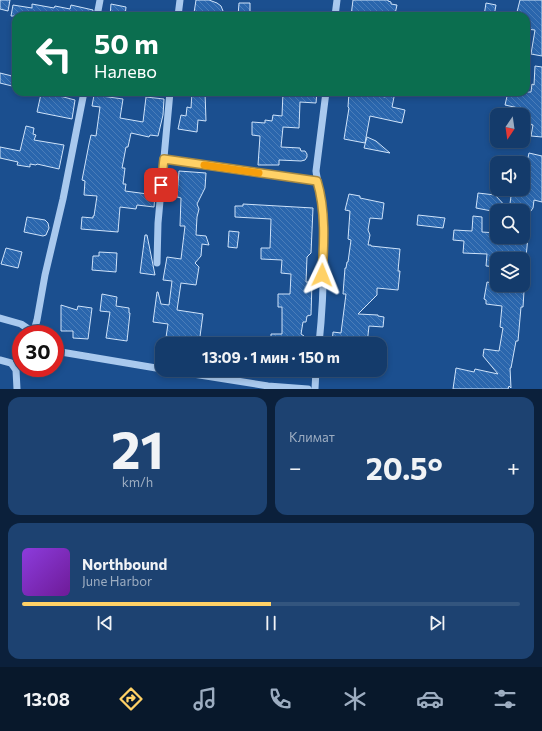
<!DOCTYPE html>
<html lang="ru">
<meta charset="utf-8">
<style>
body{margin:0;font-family:Commissioner,sans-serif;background:#1d4271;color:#f1f3f6;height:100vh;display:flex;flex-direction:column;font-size:15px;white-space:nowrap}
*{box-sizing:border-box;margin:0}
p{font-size:13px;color:#9dadc1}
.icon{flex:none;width:22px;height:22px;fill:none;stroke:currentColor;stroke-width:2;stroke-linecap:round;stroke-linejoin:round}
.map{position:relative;height:389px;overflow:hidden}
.drawer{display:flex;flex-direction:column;gap:8px;padding:8px;background:#0b203b;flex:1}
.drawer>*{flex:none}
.guide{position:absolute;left:12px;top:12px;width:518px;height:84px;border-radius:12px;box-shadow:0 2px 6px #0003,0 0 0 1px #33557e;background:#0b6e4f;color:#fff;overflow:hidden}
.needle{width:26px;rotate:193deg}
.buttons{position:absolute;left:490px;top:108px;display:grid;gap:8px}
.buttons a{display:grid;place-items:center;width:40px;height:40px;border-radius:8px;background:#143b6b;box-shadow:0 2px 6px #0003,0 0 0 1px #33557e;font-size:20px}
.speed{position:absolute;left:12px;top:325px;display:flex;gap:8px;font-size:20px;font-weight:700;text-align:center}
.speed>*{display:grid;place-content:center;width:52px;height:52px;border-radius:50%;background:#143b6b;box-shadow:0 2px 6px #0003,0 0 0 1px #33557e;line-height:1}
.speed .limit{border:6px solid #d22;background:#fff;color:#111}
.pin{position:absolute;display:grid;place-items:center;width:34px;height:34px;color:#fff;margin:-17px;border-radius:8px;box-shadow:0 2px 6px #0006}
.me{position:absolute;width:44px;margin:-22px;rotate:2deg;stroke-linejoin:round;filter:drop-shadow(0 0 3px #0008)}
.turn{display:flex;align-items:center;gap:14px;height:84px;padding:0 16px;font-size:18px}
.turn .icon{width:52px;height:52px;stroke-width:2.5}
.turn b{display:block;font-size:28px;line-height:34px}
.big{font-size:30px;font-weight:700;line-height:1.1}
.drawer .widget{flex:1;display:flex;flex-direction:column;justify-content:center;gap:6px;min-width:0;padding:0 14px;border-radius:12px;background:#1d4271}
.drawer .dial{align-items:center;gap:0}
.dial b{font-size:52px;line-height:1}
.song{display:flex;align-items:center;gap:12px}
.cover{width:48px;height:48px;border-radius:6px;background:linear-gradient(135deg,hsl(270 70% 55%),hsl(280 70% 35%))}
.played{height:4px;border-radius:2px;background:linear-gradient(90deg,#ffd166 50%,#33557e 50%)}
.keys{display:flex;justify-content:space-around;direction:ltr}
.heat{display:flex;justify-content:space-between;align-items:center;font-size:22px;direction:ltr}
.drawer .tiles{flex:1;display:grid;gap:8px;grid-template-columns:1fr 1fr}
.widget:last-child{grid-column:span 2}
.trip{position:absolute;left:155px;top:337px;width:232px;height:40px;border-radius:12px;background:#143b6b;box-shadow:0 2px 6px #0003,0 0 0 1px #33557e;font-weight:700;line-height:40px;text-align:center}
.tab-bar{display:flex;height:64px;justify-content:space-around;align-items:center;background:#08182b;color:#9dadc1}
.tab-bar .icon{width:28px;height:28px}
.tab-bar .selected{color:#ffd166}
.tab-bar b{font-size:18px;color:#f1f3f6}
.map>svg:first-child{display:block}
.building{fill:url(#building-back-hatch);stroke:#cfe3fa}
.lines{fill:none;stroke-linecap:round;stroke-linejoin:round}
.minor{stroke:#a9c9ee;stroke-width:7}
.route-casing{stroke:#a68842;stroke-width:10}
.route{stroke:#ffd166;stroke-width:7}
.slow{stroke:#f59e0b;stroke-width:7}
</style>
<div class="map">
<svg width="542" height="389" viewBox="0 0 542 389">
<defs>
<pattern id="building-back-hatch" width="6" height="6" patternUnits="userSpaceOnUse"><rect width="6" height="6" fill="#2a66ad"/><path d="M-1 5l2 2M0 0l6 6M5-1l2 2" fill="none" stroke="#4a7db9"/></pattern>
</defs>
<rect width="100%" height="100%" fill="#1b4f8f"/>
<path class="building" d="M0,0H10L8,11L0,9Z
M196,0H209L217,3L221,6L223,11L220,15L217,16L194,13Z
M353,0H388V1L391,2V4L397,5L395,14L385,12V16H351Z
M520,0H542V56L531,54L535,30L526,29V16H516Z
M239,3H250V16H238Z
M486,3L496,5L494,16H484Z
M32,4L54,8L55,6L70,9L71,5L93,10L92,16H11L13,5L32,8Z
M111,4L126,7L125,16H110Z
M535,66L542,67V137L531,136L533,125L523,123L522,115L523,109L505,105L508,92H531L532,84L534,85Z
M0,73L16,77V87L0,83Z
M192,92H205L206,121L198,120L197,132L178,129L181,115L186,116L187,107L191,108Z
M283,92H317L316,103L300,102L299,128L283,127L281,147L300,148L301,151H305L307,154V157L305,160L301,161L279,160V165H258L260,136L252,135V122L265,123V120L272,121L273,115L282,116Z
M349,92L371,94L385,97L386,92H395L392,107L405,110L402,123L370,116L365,143L344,139L349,108L348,107Z
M41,94L52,96V94L75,100L72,119L37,112Z
M94,95L123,99L120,118L143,122L146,97L164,99L163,115L158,136L150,135L149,137L131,133L128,147H126L122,168H125L123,184H126L125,191L155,195L154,207L137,205L136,209L120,207L118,232L81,229L82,217L93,218V216H94L97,196L84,195L85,181L82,180L89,144L91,135L96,136L100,107L92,106Z
M26,126L34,128L33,134L36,135L34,140L64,145L59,169L37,164L36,165L30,164V167L17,165L18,162L0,158V147L20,151Z
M367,137L376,141L390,153L364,148Z
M529,153L542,156V202L534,200L533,208L523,222V211H509L512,189H523V176H524Z
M179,171L206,173L205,188L197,204L199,209L197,217L196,235L206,236L209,245L202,244L201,256L195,263L199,267L196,285L181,283L177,310L203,314L199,344H165L168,324L153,322L157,292H158L161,304L169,305L172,281L163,280L167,257L181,259L185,226H180L181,198L177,197Z
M478,193L495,195L509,210L498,209L497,212L476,208Z
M349,194L360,196V198L384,203L382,219L370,218L368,230L370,235L368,245H371V246L400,249L398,271H400L398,290L377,288V295L358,314L378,315V316L384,317L383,327L369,326L367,344H332L333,332L341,333L346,294H343L345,268H346L347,262H348L351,240L348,239L350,211L345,210Z
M243,204L313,208L311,253L307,257L306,282H312L311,315L307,316L306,322H303L301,334L304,336L303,344H271V334H282V307H278V294H290L291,274L281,273L282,260L261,259V248H270L271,219L235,217V206H243Z
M418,215L445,218L443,228L417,225Z
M473,216L482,217V232L497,233V237H528L526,257L502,254V259H497V267L486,266L487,254L463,253L464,241L453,240L454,230L472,231Z
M27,217L45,220L48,223L49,228L46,235L43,236L24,232Z
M229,231L239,232L237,248L228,247Z
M145,235H147L155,275L140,273Z
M6,248L22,252L18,268L1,264Z
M99,252L117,253L116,272L92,270L93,256H99Z
M487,282L502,285L501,290L524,291L523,307H521L518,341H516L511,368H510L511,388L509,386L508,389H453L456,368L474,372L475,369L498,374L483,356L484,349L499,351L503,328L500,327L502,306L486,304V300L484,299Z
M102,294L117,297L116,306L129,308V313H130L127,341L106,338L110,312L100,311Z
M61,305L77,310L78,306L92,308L88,339L73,338V331H61Z"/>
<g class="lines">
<path class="minor" d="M97,16L100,0
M178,16L180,0
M335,16L337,0
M163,159L317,181
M157,263L158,223L170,92
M0,318L21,324L33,332
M33,334L37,320L45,275L63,199L84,92
M319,344C324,296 325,244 321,196C320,187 317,180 316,171L326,92
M55,350L61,352L162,369
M0,360L11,363L16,370L17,389
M168,370L268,386L308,389
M315,389L316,370"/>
</g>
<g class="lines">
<g class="route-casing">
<path id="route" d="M161,185L164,159L317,181C326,210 324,245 322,275"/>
</g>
<use href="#route" class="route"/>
<path class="slow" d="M204,165L259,173"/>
</g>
</svg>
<div class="buttons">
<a><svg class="needle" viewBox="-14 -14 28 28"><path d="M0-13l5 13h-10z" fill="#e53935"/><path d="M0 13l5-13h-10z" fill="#9dadc1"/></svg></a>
<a><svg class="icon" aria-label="sound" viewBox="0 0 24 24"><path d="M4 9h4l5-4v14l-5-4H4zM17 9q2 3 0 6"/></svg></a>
<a><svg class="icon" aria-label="search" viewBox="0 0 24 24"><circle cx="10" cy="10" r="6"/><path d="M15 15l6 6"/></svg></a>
<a><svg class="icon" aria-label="layers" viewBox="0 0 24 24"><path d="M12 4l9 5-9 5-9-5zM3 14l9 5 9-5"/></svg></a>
</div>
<div class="speed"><div class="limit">30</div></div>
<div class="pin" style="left:161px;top:185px;background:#d93025"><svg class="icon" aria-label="arrive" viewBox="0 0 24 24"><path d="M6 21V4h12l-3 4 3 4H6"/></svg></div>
<svg class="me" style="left:322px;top:275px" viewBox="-20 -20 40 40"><path d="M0-17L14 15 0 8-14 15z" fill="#ffd166" stroke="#fff" stroke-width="4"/></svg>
<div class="trip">13:09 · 1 мин · 150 m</div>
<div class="guide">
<div class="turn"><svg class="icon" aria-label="left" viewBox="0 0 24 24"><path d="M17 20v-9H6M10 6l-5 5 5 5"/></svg><div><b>50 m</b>Налево</div></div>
</div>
</div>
<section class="drawer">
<div class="tiles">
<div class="widget dial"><b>21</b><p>km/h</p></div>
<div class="widget"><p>Климат</p>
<div class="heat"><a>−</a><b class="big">20.5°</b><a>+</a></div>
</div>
<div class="widget">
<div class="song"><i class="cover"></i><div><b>Northbound</b><p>June Harbor</p></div></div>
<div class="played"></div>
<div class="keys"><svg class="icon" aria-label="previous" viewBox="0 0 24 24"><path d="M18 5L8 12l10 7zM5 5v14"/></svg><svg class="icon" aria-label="pause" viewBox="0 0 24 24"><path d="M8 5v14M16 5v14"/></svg><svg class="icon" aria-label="next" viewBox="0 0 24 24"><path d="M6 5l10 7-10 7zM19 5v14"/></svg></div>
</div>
</div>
</section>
<nav class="tab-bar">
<b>13:08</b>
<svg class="icon selected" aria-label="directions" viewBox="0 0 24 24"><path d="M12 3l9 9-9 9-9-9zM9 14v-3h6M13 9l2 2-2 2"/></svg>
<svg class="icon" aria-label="music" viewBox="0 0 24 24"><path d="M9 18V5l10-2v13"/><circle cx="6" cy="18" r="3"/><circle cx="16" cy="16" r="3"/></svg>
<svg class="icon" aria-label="phone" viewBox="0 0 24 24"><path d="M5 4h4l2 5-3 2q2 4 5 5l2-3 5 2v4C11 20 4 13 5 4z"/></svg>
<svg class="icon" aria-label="climate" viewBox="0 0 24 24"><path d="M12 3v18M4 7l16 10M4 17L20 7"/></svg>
<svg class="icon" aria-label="car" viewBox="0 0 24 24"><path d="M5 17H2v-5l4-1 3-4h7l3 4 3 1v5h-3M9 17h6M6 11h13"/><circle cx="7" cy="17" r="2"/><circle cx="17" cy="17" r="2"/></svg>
<svg class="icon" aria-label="filters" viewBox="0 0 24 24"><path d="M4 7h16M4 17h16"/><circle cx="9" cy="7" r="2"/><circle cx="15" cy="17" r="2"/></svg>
</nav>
